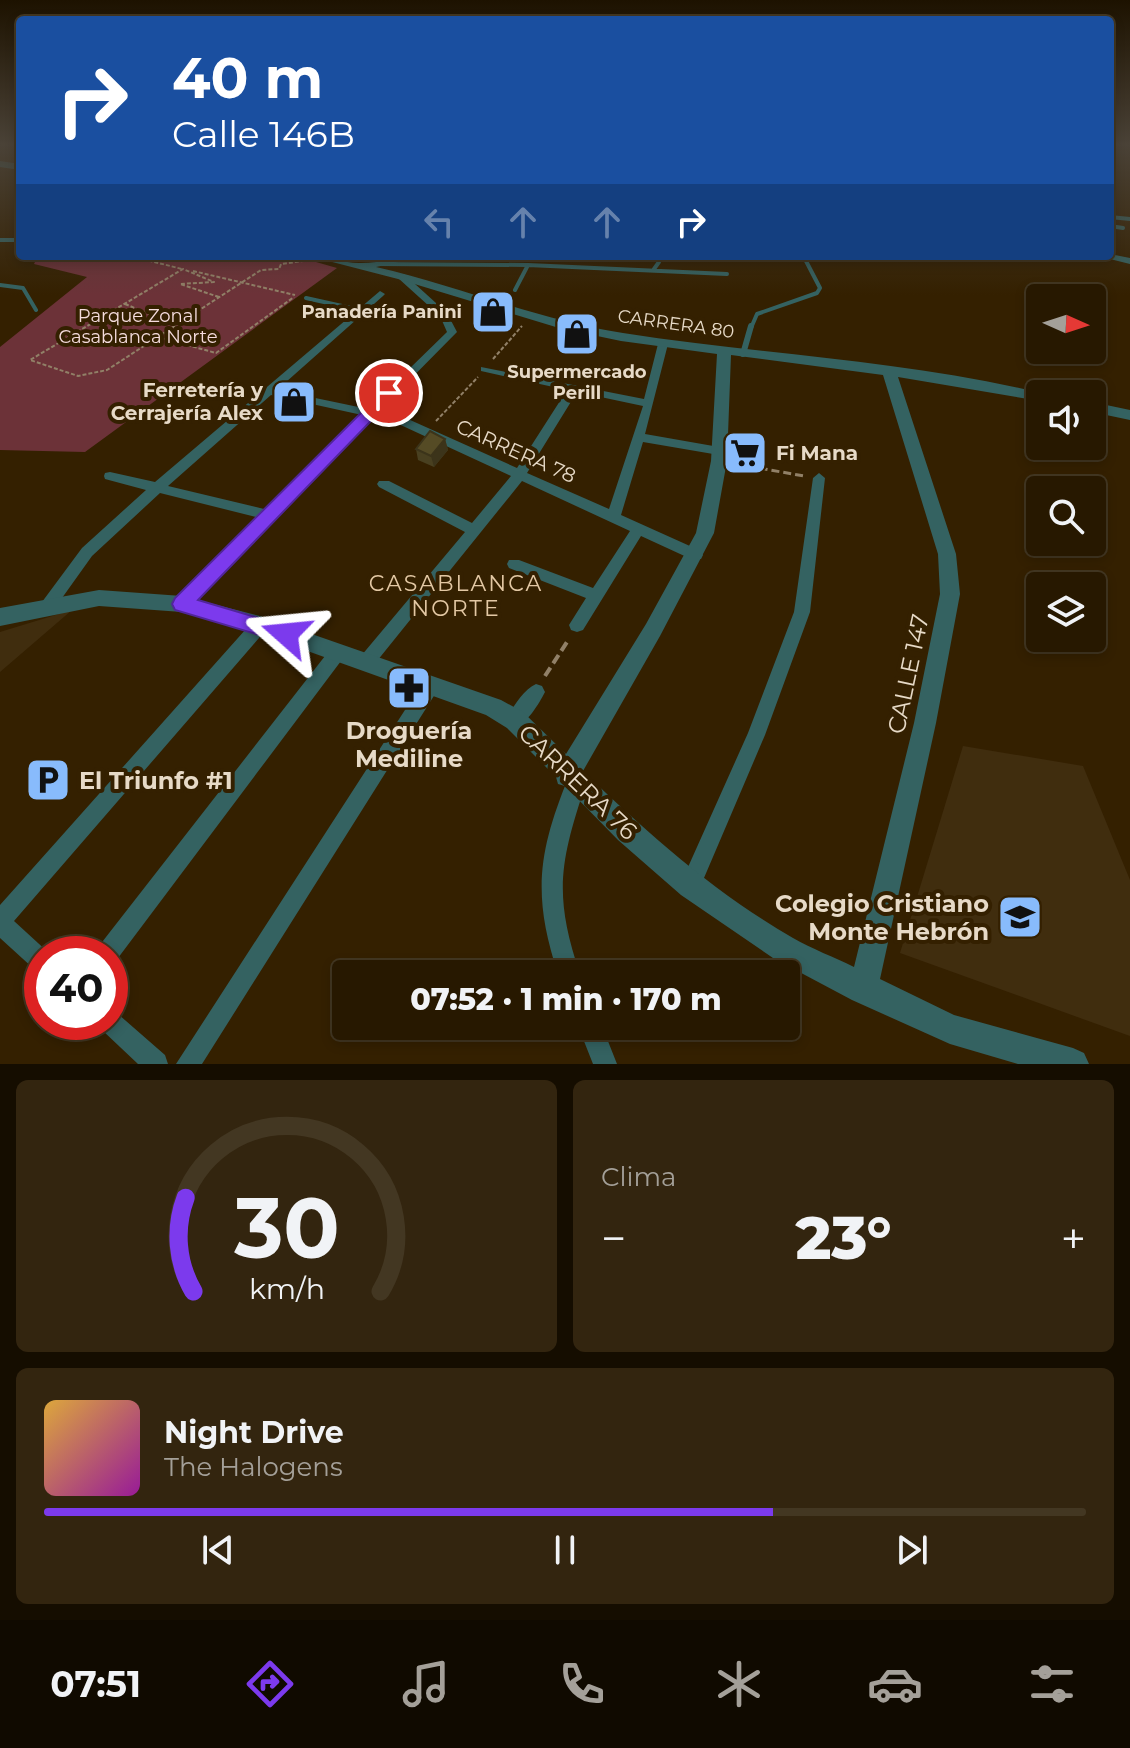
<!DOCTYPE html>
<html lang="es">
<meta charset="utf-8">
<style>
body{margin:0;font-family:Montserrat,sans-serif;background:#33250f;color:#f1f3f6;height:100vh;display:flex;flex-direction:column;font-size:30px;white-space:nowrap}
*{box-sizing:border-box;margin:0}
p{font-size:26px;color:#a4a099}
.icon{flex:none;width:44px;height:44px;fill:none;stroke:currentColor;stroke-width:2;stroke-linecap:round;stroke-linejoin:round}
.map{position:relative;height:1064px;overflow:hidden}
.drawer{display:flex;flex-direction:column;gap:16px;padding:16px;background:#150d00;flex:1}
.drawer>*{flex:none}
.banner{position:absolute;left:16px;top:16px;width:1098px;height:244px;border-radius:8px;box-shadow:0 4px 12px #0003,0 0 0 2px #433722;background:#1a4fa0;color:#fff;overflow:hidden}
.needle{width:52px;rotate:93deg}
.buttons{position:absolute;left:1026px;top:284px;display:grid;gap:16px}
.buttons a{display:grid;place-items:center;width:80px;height:80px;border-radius:8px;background:#271800;box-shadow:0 4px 12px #0003,0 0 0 2px #433722;font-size:40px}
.speed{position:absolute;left:24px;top:936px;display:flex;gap:16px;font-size:40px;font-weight:700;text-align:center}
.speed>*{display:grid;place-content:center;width:104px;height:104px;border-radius:50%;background:#271800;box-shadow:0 4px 12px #0003,0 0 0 2px #433722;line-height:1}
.speed .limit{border:12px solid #d22;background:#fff;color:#111}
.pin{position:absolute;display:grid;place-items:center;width:68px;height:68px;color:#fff;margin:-34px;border:4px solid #fff;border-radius:50%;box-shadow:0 2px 8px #0007}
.me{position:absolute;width:88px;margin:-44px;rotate:288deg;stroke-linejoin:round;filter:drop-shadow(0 0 6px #0008)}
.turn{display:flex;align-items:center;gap:28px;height:168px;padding:0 24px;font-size:36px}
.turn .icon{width:104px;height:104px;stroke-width:2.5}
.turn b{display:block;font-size:56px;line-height:68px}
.lanes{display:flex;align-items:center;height:76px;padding:0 24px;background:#0003;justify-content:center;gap:40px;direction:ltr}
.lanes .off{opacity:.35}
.big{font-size:60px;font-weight:800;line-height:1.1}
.drawer .tile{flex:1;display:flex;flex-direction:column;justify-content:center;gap:12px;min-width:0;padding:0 28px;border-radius:12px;background:#33250f}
.drawer .dial{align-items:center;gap:0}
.dial svg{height:208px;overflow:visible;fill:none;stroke:#433722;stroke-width:7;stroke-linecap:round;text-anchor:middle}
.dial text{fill:#f1f3f6;stroke:none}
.song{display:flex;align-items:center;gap:24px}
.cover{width:96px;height:96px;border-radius:12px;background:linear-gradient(135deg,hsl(40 70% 55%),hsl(300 70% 35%))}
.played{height:8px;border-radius:4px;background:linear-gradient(90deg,#7c3aed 70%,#433722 70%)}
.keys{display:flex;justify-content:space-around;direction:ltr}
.heat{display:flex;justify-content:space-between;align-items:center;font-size:44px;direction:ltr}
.drawer .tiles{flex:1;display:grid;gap:16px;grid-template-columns:1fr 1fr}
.tile:last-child{grid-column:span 2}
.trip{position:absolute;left:332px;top:960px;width:468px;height:80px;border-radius:8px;background:#271800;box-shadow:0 4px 12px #0003,0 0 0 2px #433722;font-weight:800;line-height:80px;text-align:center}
.tabs{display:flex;height:128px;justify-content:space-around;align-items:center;background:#100a00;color:#a4a099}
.tabs .icon{width:56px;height:56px}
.tabs .on{color:#7c3aed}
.tabs b{font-size:36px;color:#f1f3f6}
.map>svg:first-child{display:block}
.built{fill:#402d0e}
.green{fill:#6c3238}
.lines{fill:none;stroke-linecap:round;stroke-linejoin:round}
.path-far2{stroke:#918067;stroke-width:2;stroke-dasharray:4 2;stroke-linecap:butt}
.path-far1{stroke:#918067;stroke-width:3;stroke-dasharray:8 4;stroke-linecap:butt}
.path{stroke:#918067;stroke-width:4;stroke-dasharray:10 5;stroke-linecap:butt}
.service-far1{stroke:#346261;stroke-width:4}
.service{stroke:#346261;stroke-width:6}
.minor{fill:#346261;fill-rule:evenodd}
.tertiary{fill:#346261;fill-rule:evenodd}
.wall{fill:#494020}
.shaded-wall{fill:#3c341a}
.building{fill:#554b25;stroke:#3c341a;stroke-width:2}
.route{fill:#7c3aed;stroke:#51269a;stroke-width:2}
.labels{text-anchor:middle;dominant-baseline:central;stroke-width:8;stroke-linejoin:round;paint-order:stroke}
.far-poi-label{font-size:18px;font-weight:bold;fill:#e7dac7;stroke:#342000;text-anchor:end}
.far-park-label{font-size:18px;fill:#f5dcdd;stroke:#342000}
.far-street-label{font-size:18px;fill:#e7dac7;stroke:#342000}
.poi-label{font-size:20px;font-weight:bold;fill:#e7dac7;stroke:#342000;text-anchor:end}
.street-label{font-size:20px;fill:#e7dac7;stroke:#342000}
.neighbourhood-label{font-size:22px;letter-spacing:2px;fill:#e3c8a4;stroke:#342000}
.near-street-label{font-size:24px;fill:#e7dac7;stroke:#342000}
.near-poi-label{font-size:24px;font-weight:bold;fill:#e7dac7;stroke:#342000}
</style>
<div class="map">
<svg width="1130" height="1064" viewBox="0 0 1130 1064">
<rect width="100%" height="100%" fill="#342000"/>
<path class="built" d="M72,610L0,672V632Z
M963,746L1083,766L1130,880V1036L900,953Z"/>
<path class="green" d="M38,256H295L337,268L85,452L0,450V347L87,277L34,264Z"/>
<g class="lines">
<path class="path-far2" d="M131,256L182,269
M193,271L295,295
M219,297L180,284L214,282L183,269L30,360L78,376L107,370L261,270L279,269L281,264L303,261
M125,304L176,325
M69,337L149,341
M158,337L216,353L294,297
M493,359L522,326
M436,421L478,377"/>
<path class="path-far1" d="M736,464L804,476"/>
<path class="path" d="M545,676L569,639"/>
<path class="service-far1" d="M1110,217L1130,219
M1110,226L1123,228
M0,240H20
M377,264L528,265L727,274
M654,269L659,262L657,256
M0,285L23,288L36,310
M515,290L528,265
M306,298L360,310
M751,328L757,314L817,293L820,288L806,261L807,256"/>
<path class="service" d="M743,354L751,326"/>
<path class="minor" d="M1110,254L1130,258V264L1106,258L1105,256H1110Z
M398,274H404L447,313L457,332L379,411L399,415L517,468L567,390L481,371V367L644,399L658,344L667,342L668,344L645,434L719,447L725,451L719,455L643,442L621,515L701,551L703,555L701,559H691L641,536L583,630L577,632L571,630L569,625L586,598L509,568L507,564L509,560H519L593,588L630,531L522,481L373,666L367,668L361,666L359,661L361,656L465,532L379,487L377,484L379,481H389L472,523L511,476L392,421L373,417L272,519L187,609L182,610L177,609L174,604L177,599L256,517L160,493L92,556L52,612L47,613L42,612L39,607L42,602L82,548L146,490L105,479L104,476L105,473L110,472L155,482L380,291L385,294L383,296L277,390L368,409L447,332L440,316L398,278ZM577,392L643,406L609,509L527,473ZM271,395L362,415L264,509L168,486Z
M819,473L825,478L810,612L765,735L698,892L691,896L684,892L680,885L748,733L794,612L813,478Z
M260,618L266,620L268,625L266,630L14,921L50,954H42V972L34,969L0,938V905L254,620Z
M338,645L344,647L346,652L344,657L115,962L110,964V954H96L99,946L332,647Z
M431,677L437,679L440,685L437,691L202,1064H176L425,679Z
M536,684L542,686L545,692C539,704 527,723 515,728L509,726L506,720C512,708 524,689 536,684Z
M576,773L583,776L586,783C560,862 553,894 580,974H558C532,895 538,852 569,776Z
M110,1010L118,1014L165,1055L168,1064H138L102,1030L98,1022H110Z
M578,1026H602L617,1064H593Z"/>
<path class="tertiary" d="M0,161L20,164V170L0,167Z
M309,256C327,256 347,264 361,263C381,263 404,256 426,256L376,267C459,286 538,320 623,333C763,355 907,360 1045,394H1040V401L898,377L956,554L960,594L936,723L880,979L954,1015L1073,1048L1084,1053L1089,1064H1018L950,1044L852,1000L773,958L681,895L618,840L565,786L558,784L556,777L507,728L486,715L260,634L182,612L99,606L0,626V608L99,590L182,596L260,616L501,700L523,712L566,754L646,624L696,533L711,461L717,354L621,341L559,328L398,279ZM731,355L883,375L938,554L940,594L914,723L854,967C834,957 812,949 793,938C715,893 647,833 583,771L660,636L714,533L727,461Z
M1092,402L1130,410V420L1092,412Z"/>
</g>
<path class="wall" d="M445,439L448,450L434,467L418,460L416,449Z
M743,444L762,461L760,466L741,464Z"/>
<path class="shaded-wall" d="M445,439L448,450L434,467L431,456Z"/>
<path class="building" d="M430,431L445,439L431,456L416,449Z
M743,444L762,447V461L743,458Z"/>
<linearGradient id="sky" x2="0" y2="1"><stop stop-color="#1d1200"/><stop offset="0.49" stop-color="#4a4237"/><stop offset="1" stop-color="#4a4237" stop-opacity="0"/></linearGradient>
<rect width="1130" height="295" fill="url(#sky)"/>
<path class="route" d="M389,389L397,393L395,396L198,600L293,628L296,634L293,640L286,643L175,610L172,604L175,598L384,390Z"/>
<defs>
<g id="shop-square" transform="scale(2.3)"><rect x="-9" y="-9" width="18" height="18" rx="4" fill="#88bbfc" stroke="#342000"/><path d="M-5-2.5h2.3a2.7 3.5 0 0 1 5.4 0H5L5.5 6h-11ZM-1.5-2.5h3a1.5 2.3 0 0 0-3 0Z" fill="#111"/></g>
<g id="supermarket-square" transform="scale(2.3)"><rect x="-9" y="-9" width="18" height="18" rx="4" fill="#88bbfc" stroke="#342000"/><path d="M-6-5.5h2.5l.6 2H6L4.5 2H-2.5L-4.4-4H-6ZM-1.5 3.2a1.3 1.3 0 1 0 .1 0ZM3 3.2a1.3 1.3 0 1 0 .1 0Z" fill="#111"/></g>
<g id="pharmacy-square" transform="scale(2.3)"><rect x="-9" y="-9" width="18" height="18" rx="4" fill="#88bbfc" stroke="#342000"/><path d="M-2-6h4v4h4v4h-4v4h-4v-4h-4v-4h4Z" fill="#111"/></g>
<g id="parking-square" transform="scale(2.3)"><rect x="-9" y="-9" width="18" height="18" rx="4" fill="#88bbfc" stroke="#342000"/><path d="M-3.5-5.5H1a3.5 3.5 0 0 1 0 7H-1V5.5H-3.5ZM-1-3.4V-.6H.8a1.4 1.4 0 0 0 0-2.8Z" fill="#111"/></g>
<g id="school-square" transform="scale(2.3)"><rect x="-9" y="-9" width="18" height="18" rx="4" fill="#88bbfc" stroke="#342000"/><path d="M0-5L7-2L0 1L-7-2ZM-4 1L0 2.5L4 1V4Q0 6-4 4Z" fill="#111"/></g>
</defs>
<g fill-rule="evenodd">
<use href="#shop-square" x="493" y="312"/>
<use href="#shop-square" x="577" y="334"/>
<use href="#shop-square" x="294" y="402"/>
<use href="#supermarket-square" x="745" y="453"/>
<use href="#pharmacy-square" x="409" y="688"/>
<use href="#parking-square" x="48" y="780"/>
<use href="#school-square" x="1020" y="917"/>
</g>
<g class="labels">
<g class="far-poi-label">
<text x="462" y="312">Panadería Panini</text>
<text x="577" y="372" text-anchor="middle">Supermercado<tspan x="577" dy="21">Perill</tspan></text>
</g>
<g class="far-park-label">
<text x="138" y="316">Parque Zonal<tspan x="138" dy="21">Casablanca Norte</tspan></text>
</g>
<g class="far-street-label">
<text transform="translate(676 324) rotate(8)">CARRERA 80</text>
</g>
<g class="poi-label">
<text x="263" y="390">Ferretería y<tspan x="263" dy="23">Cerrajería Alex</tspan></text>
<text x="776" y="453" text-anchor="start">Fi Mana</text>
</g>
<g class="street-label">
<text transform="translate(516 451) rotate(24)">CARRERA 78</text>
</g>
<g class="neighbourhood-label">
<text x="456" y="583">CASABLANCA<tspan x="456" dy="25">NORTE</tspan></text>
</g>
<g class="near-street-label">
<text transform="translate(908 674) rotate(-78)">CALLE 147</text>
<text transform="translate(578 782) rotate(44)">CARRERA 76</text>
</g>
<g class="near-poi-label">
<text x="409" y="730">Droguería<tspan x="409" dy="28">Mediline</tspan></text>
<text x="79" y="780" text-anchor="start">El Triunfo #1</text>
<text x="989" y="903" text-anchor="end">Colegio Cristiano<tspan x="989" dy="28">Monte Hebrón</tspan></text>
</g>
</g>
</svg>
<div class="buttons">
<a><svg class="needle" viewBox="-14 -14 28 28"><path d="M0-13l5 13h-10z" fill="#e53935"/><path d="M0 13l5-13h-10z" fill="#a4a099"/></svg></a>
<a><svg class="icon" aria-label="sound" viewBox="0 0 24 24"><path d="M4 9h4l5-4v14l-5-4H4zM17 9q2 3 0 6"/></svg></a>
<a><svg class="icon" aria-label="search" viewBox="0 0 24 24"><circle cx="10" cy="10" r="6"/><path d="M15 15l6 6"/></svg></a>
<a><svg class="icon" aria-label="layers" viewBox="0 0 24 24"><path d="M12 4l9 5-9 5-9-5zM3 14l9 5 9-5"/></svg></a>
</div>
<div class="speed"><div class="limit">40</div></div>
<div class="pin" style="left:389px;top:393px;background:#d93025"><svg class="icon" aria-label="arrive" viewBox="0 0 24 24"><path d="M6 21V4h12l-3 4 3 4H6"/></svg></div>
<svg class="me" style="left:286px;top:634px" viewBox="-20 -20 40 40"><path d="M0-17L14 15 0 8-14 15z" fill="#7c3aed" stroke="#fff" stroke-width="4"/></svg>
<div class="trip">07:52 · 1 min · 170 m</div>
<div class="banner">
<div class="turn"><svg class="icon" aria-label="right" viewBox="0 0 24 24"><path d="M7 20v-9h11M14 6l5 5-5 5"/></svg><div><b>40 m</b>Calle 146B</div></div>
<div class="lanes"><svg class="icon off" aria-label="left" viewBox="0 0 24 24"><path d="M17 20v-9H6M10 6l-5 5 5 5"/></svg><svg class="icon off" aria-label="ahead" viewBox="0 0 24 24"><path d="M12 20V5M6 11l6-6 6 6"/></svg><svg class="icon off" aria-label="ahead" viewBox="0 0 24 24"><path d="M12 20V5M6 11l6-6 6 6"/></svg><svg class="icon" aria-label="right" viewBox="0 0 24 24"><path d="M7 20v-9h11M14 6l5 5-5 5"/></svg></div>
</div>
</div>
<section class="drawer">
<div class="tiles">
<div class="tile dial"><svg viewBox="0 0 100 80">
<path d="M14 69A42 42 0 1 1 86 69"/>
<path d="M14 69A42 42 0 0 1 11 33" stroke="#7c3aed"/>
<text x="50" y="56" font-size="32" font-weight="700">30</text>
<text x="50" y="72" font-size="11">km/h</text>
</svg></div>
<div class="tile"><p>Clima</p>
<div class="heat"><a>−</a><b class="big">23°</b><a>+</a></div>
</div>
<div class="tile">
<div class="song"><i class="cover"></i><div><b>Night Drive</b><p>The Halogens</p></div></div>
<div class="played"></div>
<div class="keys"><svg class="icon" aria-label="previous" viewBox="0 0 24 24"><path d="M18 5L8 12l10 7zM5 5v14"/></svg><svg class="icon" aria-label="pause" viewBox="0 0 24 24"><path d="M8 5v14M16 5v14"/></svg><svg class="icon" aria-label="next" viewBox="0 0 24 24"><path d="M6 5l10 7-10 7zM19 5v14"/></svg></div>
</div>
</div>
</section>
<nav class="tabs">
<b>07:51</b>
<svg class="icon on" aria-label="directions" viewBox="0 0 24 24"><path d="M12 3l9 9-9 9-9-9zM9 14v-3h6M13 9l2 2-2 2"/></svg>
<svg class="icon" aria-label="music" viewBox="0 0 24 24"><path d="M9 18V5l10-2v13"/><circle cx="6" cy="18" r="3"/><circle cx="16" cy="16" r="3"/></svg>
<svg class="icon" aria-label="phone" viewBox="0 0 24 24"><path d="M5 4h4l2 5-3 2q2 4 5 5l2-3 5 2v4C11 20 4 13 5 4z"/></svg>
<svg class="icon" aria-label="climate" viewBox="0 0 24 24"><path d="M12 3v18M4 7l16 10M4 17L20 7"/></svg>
<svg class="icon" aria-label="car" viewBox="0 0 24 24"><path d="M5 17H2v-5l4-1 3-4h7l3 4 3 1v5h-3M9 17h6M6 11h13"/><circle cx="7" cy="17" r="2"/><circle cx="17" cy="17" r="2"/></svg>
<svg class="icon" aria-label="filters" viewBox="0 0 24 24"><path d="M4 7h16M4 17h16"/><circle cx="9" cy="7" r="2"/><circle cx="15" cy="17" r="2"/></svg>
</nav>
